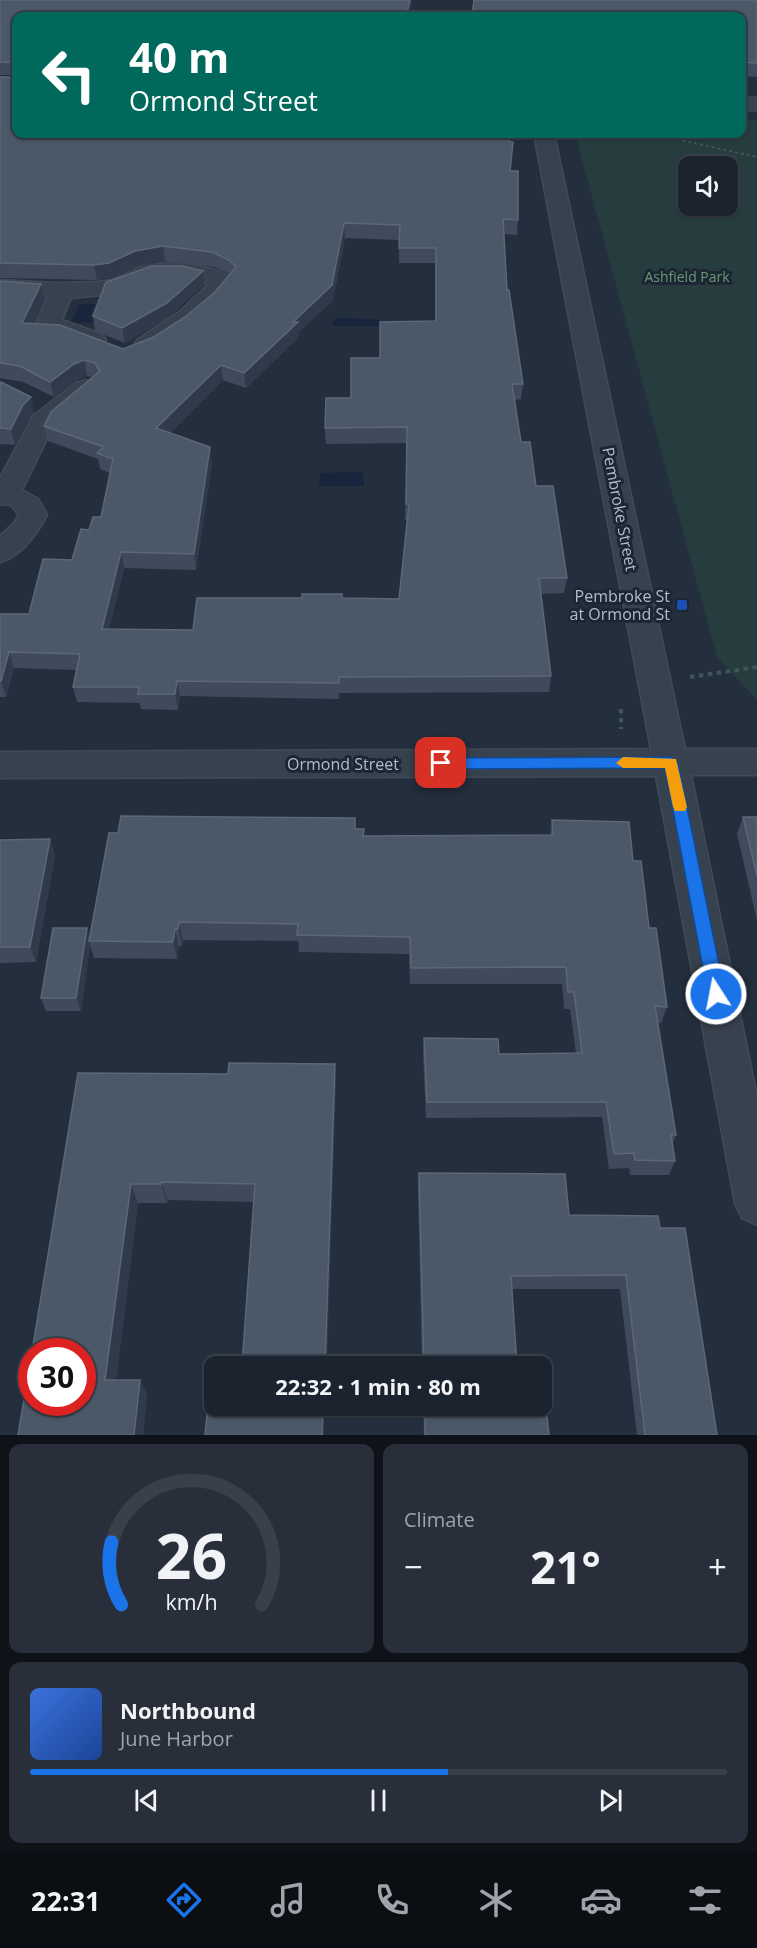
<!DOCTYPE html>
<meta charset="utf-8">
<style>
body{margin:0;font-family:"Open Sans",sans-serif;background:#282f3a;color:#f1f3f6;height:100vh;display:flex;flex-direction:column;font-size:22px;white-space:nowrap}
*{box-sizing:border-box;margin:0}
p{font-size:20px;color:#a0a4aa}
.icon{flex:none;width:33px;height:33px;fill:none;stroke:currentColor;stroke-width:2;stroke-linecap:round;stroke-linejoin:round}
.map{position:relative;height:1435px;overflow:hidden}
.sheet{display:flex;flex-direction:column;gap:9px;padding:9px;background:#0f1319;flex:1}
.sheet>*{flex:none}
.banner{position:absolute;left:12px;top:12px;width:734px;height:126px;border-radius:12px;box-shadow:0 2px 4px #0004,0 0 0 2px #39404a;background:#00695c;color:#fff;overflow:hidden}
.buttons{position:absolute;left:678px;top:156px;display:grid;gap:12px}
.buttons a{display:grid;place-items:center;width:60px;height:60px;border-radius:12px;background:#1b232e;box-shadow:0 2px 4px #0004,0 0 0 2px #39404a;font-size:30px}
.speed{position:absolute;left:18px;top:1338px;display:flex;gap:12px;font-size:30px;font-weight:700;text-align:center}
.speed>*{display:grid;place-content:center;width:78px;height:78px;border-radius:50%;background:#1b232e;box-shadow:0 2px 4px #0004,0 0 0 2px #39404a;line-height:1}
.speed .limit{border:9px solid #d22;background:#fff;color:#111}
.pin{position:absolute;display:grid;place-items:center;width:51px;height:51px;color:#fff;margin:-26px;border-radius:12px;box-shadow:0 3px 9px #0006}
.me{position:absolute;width:66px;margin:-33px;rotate:349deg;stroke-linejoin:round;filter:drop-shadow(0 0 4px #0008)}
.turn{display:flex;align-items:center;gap:21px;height:126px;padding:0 18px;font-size:27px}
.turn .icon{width:78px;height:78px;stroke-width:2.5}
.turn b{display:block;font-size:42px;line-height:51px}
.big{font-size:45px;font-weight:700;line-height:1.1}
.sheet .widget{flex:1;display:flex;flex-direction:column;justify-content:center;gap:9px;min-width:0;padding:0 21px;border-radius:12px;background:#282f3a}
.sheet .dial{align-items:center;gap:0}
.dial svg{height:156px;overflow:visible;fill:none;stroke:#39404a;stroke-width:7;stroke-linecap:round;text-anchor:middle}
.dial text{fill:#f1f3f6;stroke:none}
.song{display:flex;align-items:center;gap:18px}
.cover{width:72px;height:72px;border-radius:9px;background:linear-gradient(135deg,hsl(220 70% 55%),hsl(220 70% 35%))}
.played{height:6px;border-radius:3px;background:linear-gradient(90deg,#1a73e8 60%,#39404a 60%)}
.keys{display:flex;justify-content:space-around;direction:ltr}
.heat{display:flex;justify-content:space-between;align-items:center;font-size:33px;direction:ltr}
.sheet .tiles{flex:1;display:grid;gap:9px;grid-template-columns:1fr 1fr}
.widget:last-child{grid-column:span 2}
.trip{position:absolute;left:204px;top:1356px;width:348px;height:60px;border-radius:12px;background:#1b232e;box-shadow:0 2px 4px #0004,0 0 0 2px #39404a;font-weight:700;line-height:60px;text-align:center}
.tabs{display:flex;height:96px;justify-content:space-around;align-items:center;background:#0b0e12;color:#a0a4aa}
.tabs .icon{width:42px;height:42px}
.tabs .selected{color:#1a73e8}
.tabs b{font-size:27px;color:#f1f3f6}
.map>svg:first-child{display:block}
.green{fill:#263c3f;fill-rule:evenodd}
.water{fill:#17263c}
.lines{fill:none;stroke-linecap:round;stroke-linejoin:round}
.minor-casing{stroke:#414a57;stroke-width:3}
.path-far1{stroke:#3f5557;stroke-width:2;stroke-dasharray:3 3;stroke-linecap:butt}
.path{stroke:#3f5557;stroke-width:4;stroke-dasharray:4.5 4.5;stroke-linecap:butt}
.minor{fill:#38414e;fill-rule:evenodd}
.wall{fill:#3f4b5c;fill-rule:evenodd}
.shaded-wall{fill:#2f3b4b}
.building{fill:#4b5868;stroke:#5c6777;stroke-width:1.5;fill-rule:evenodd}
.route{fill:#1a73e8;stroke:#114b97;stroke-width:1.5}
.slow{fill:#f59e0b}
.transit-dot{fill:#1a4fb4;stroke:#1d2633;stroke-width:2}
.labels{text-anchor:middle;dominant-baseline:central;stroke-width:6;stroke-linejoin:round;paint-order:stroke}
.far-park-label{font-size:14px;fill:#6b9a76;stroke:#1d2633}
.street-label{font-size:16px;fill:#b4bcc9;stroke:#1d2633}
.poi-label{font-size:16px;fill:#b4bcc9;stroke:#1d2633;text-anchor:end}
</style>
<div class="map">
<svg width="757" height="1435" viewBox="0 0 757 1435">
<rect width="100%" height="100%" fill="#242f3e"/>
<path class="green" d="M741,120H757V700L717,657L575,134H741ZM688,166H728V206H688Z"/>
<path class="water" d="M79,304H95L90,317H94L92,323L71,322Z
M342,318L376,319L380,320L379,326H332L334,319Z
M363,472L364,486H319L320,473Z"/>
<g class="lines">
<g class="minor-casing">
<path id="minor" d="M741,98H757V110H741Z
M534,134H554L685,749H757V775H691L757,1097V1225L742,1218L735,1203L656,776L0,778V752L651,749Z
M165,263C182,263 225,267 235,282C219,305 167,358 137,350L134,345L137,340L179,312L209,284L185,278L165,277L154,278L111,294L71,298L62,320L103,335L106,340L103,345L94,347L39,328L36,323L48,297L0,294V280L56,283L97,282L112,280L138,268Z
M85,380L94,383L98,388L53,426L22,490L38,499L47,515C37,534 22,556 0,562V536L14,523L19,515L11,505L0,504V478L33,416L76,383Z"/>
</g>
<path class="path-far1" d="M653,134L757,157"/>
<path class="path" d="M690,677L757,667
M621,709V729"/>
<use href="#minor" class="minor"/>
</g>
<path class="wall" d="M0,0L16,16L511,171L518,220L517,235L504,234L507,290L523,384L521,399L515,400L521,442L567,578L564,593L541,594L551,676L549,692L339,693V699L180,696L178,710L141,709L140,703L77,702L73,687L77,670L14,668L6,697H0V614H29L72,560L89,530L101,517L110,473L100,469L98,459L48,441L44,426L92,377L87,376L78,379L54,397L23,382L0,378V281L45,299L33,323L123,349L154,337L185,317L214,293L230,274L214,267L165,261L138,266L111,278L97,280L0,278V77H15V75H0ZM345,238L399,240V263H435V321L380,358L351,398L325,428L326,444L407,443L405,520H407L399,599L342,598L193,630L109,629L124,568L196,570L212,463L170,433L223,380L246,388L299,337V332L333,300Z
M757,0V77L741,76V16Z
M203,271L204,285L169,317L125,343L95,331L93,316Z
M0,382L34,413L27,421L15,445L0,444Z
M743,817H757V921L737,834Z
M552,820L633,861L667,1007L661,1023H658L676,1135L672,1145L675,1161L669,1175H630L629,1168L609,1169L602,1117L426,1118L423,1054L424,1038L499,1054L576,1053L570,1009H564L562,984H410L409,954L299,952L298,941L183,940L182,946H179L177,959L94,958L90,945L81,1011H46L41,998L90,937L355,829L364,836L550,835Z
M50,839L55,856L36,962L0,963V840Z
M78,1073L336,1085L254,1202L168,1200L167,1203H138L116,1380L147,1394L143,1435H18Z
M419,1173L569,1215L660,1228L717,1435H637L620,1289H512L517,1366H422L418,1189Z
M423,1406H519L520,1416L549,1435H424Z"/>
<path class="shaded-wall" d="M410,0H412L409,16H406Z
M344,223L345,238L333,300L299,332V337L246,388L244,373Z
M163,246L165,261L138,266L111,278L97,280L94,265L135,251Z
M203,271L204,285L169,317L125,343L122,328Z
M41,284L45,299L26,338L22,323Z
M84,360L87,376L78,379L54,397L50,382L74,364Z
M221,365L223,380L159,444L156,428Z
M31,397L34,413L27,421L15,445L11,429L23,405Z
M210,447L212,463L196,570L194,554Z
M121,552L124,568L105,645L102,629Z
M9,652L14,668L6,697L1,681Z
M177,681L180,696L178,710L175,694Z
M50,839L55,856L36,962L30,947Z
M179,922L183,940L182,946L178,929Z
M87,928L91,941H89L90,945L81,1011L76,998Z
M175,929L179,946L177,959L173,942Z
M335,1064L336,1085L327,1366H325Z
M161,1182L168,1200L167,1203L161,1184Z
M131,1184L138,1203L114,1394L105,1380Z
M140,1380L147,1394L143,1435H134Z
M323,1406H325L324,1435H322Z"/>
<path class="building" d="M0,0H410L406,16H16V134H509L510,142H513L510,171H518V220L503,219L507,290H509L523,384H512L521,442H530L536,486H553L567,578H539L551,676L339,677V683L177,681L175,694H138L139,687H73L80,654L9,652L1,681H0V614H29L43,559L72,560L81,529L89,530L93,517H101L113,459L97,453L104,447L44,426L51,412L100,371L95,363L84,360L74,364L50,382L20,366L0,363V281L41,284L22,323L60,325L123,349L154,337L185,317L214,293L236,267L229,260L212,252L163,246L135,251L109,263L94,265L0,263V77H15V62H0ZM344,223L400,225L399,248H436V321L380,322V358H351V398H326L325,428L407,427L406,504H409L399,599L342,598V594H302V598H197L193,630L102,629L121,552L194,554L210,447L156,428L221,365L244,373L298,322H293L332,285Z
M474,0H757V63L741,62V16H472Z
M152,266H183L203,271L167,303L122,328L93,316L106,282Z
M0,382L3,383L31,397L23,405L11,429L0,428Z
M121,816L355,818V829H364L363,836L553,835L552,820L629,822L633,861H641L649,928H656L667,1007L655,1006L676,1135H671L675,1161L635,1160L634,1153L614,1154L606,1102H427L424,1038L498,1039L499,1054L582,1053L574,992H568L566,967L411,968L410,937L297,935L298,924L179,922L178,929H175L173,942L89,941L109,833H118Z
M743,817H757V876Z
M50,839L30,947H0V840Z
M53,928H87L76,998H41Z
M229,1063L335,1064L325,1366H242L255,1184L161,1182V1184H131L105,1380H140L134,1435H18L32,1353V1402H82V1352H32L78,1073L228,1074Z
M419,1173L565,1174L569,1215L658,1216L660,1228H685L717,1435H645L626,1275L511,1276L517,1366H424Z
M211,1374H214V1406H323L322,1435H205Z
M425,1406H519L520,1416H547L549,1435H425Z"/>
<path class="route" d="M671,757L678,763L725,994L722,999L716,1002L711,999L708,994L665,768L441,769L434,763L441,758Z"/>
<path class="slow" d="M623,757L676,759L687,807L685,811H675L673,807L665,768H623L616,763Z"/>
<rect class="transit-dot" x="676" y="599" width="12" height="12" rx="3"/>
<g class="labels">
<g class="far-park-label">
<text x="687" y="276">Ashfield Park</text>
</g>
<g class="street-label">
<text transform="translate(620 509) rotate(79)">Pembroke Street</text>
<text x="343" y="764">Ormond Street</text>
</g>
<g class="poi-label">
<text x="670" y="596">Pembroke St<tspan x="670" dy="18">at Ormond St</tspan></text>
</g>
</g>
</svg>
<div class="buttons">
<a><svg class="icon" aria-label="sound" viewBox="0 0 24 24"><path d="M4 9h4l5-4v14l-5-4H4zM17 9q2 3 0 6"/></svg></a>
</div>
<div class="speed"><div class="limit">30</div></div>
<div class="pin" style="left:441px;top:763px;background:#d93025"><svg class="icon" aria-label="arrive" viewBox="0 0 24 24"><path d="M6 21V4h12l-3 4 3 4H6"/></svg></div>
<svg class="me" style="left:716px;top:994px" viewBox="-20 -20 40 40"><circle r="17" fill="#1a73e8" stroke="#fff" stroke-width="3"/><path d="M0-11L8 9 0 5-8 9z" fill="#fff"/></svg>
<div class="trip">22:32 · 1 min · 80 m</div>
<div class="banner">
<div class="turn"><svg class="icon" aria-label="left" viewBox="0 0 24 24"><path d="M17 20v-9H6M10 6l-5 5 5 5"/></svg><div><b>40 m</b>Ormond Street</div></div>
</div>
</div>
<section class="sheet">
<div class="tiles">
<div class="widget dial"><svg viewBox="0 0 100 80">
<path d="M14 69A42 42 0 1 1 86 69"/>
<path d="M14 69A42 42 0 0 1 9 37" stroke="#1a73e8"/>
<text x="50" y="56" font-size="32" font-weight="700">26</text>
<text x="50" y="72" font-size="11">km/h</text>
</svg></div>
<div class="widget"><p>Climate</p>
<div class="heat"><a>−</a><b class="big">21°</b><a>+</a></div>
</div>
<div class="widget">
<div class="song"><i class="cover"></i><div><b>Northbound</b><p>June Harbor</p></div></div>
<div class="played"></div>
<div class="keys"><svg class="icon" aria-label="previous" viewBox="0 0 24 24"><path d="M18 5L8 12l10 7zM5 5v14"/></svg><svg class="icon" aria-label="pause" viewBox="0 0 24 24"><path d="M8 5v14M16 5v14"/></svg><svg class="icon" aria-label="next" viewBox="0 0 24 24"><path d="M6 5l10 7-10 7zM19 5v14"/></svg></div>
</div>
</div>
</section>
<nav class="tabs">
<b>22:31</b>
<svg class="icon selected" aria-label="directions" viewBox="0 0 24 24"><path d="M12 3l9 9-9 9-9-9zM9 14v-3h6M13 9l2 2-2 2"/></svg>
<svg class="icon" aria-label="music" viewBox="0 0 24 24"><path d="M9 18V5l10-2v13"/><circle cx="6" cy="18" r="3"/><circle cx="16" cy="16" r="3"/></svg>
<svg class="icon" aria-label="phone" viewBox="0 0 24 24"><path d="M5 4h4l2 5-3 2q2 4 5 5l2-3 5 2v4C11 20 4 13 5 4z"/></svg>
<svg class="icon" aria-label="climate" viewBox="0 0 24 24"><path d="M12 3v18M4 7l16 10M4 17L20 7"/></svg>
<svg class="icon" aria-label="car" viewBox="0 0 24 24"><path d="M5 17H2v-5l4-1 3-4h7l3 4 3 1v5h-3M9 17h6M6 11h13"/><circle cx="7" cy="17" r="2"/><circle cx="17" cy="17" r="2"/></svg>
<svg class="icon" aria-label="filters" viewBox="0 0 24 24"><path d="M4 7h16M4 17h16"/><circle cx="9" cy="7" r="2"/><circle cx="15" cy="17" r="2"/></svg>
</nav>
